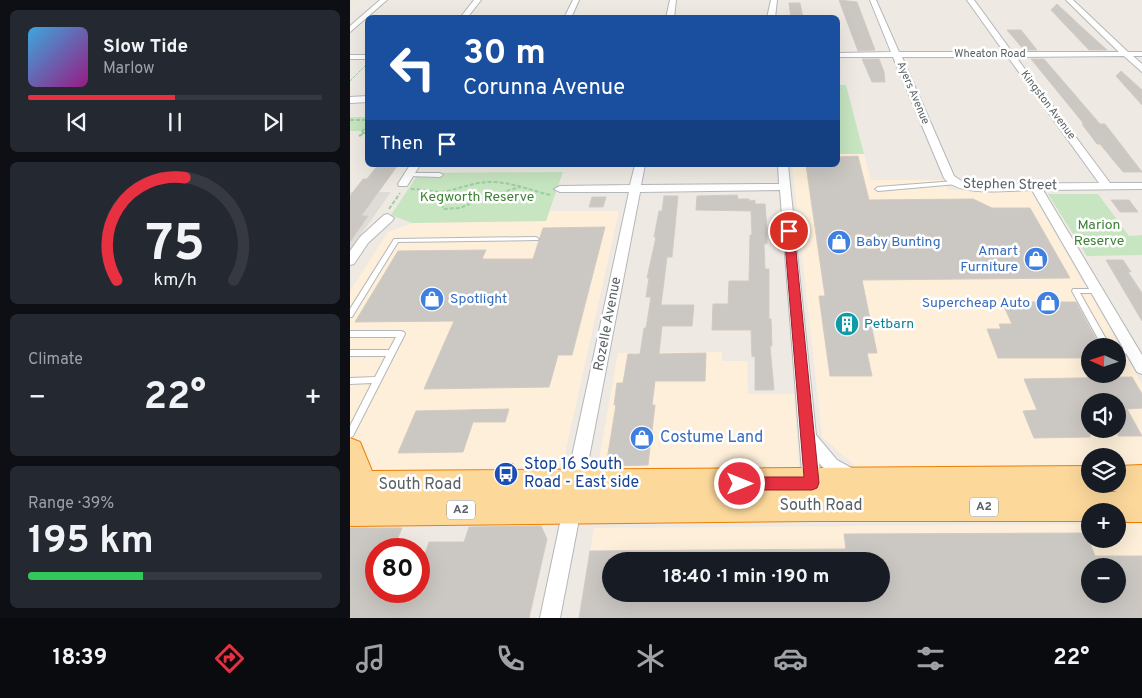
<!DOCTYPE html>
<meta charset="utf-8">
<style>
body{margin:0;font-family:Overpass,sans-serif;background:#242831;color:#f1f3f6;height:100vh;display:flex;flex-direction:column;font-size:19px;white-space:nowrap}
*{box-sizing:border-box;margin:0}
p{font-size:16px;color:#9ea1a6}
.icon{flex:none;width:28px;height:28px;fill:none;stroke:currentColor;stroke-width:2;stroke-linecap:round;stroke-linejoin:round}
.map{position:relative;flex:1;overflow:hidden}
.panel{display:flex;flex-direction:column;gap:10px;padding:10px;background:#0d0f14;width:350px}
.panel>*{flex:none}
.guide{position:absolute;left:15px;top:15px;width:475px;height:152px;border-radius:8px;box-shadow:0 5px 20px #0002;background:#1a4fa0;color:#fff;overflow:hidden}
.needle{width:32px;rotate:273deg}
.fabs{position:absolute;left:731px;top:338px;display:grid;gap:10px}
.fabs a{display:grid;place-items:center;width:45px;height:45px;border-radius:50%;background:#171b24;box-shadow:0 5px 20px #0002;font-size:25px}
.speed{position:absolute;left:15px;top:538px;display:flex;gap:10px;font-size:25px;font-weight:700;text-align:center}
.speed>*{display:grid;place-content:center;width:65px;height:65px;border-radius:50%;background:#171b24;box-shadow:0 5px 20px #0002;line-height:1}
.speed .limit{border:8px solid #d22;background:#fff;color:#111}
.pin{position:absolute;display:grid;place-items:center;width:42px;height:42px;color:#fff;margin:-21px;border:2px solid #fff;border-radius:50%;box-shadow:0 1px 5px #0007}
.me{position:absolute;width:55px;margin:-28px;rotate:90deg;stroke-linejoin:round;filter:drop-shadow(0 0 4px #0008)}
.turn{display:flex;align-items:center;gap:18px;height:105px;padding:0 15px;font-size:22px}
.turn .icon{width:65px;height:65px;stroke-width:2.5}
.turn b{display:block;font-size:35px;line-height:42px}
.then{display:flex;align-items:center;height:48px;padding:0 15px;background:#0003;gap:10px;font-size:19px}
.big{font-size:38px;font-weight:700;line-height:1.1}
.panel .tile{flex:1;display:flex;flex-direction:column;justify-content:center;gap:8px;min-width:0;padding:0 18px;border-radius:8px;background:#242831}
.panel .dial{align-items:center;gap:0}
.dial svg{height:130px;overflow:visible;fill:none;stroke:#363941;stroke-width:7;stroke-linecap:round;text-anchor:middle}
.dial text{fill:#f1f3f6;stroke:none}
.song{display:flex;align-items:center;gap:15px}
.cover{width:60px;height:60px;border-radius:8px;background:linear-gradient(135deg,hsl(200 70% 55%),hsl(310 70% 35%))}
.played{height:5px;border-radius:2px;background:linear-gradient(90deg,#e73040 50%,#363941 50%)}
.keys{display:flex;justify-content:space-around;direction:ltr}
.heat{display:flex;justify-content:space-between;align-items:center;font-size:28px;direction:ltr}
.charge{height:8px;border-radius:4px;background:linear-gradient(90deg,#34c759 39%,#363941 0)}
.trip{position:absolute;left:252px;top:552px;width:288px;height:50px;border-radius:25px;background:#171b24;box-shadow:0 5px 20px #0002;font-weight:700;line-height:50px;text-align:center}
.tabs{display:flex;height:80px;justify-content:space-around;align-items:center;background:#090b0e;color:#9ea1a6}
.tabs .icon{width:35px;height:35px}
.tabs .current{color:#e73040}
.tabs b{font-size:22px;color:#f1f3f6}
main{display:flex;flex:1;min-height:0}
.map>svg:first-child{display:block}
.commercial{fill:#fdefd9;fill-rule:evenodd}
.industrial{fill:#dfdcd8}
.green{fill:#c6e5c0}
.building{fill:#cbc7c3;stroke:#d3cbc2;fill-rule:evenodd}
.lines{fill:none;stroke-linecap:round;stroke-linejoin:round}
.service-casing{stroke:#b4b7ba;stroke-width:2}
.minor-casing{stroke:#b4b7ba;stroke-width:2}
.trunk-casing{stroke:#ee7e03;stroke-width:2}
.path-far1{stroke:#9dcea3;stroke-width:1;stroke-dasharray:3 1;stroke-linecap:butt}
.path{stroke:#9dcea3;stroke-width:2;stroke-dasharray:4 2;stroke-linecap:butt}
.service{fill:#fff;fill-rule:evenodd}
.minor{fill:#fff;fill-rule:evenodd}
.trunk{fill:#fcd89b;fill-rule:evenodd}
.route{fill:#e73040;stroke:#961f2a}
.labels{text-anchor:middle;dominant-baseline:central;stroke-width:5;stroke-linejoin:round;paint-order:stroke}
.far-street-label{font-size:11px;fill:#5b6164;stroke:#fff}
.shield{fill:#fff;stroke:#8c9092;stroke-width:1}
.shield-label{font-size:12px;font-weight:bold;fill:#5b6164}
.street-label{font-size:14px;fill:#5b6164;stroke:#fff}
.park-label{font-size:14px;fill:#3e8235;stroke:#fff}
.shop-label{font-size:14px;fill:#366cbe;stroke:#fff;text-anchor:start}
.culture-label{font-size:14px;fill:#0d838f;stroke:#fff;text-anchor:start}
.near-shop-label{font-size:16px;fill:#366cbe;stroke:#fff;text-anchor:start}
.near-transit-label{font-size:16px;fill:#164399;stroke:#fff;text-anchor:start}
.near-street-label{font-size:16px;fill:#5b6164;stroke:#fff}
</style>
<main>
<section class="panel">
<div class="tile">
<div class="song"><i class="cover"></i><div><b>Slow Tide</b><p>Marlow</p></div></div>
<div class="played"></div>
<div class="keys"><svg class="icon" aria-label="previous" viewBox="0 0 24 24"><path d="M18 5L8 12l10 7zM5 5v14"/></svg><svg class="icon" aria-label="pause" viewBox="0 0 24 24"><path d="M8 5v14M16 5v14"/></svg><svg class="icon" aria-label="next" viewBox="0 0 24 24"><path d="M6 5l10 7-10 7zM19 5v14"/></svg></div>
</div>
<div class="tile dial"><svg viewBox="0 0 100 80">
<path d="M14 69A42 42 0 1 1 86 69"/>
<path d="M14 69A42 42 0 0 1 56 6" stroke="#e73040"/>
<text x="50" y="56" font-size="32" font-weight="700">75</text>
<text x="50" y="72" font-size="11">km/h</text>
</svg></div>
<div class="tile"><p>Climate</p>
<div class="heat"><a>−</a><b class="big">22°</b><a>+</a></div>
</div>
<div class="tile"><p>Range · 39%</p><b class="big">195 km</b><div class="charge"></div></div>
</section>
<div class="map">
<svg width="792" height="618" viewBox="0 0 792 618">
<rect width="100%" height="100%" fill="#eeeae3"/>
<path class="commercial" d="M488,154H514L521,180H594L598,190H680L792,384V468H768V456H740V469L510,470L472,437L442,165H488ZM740,346H768V374H740ZM740,401H768V429H740Z
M199,211H269L211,472L0,475V291L38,232L62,223L196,221Z
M372,352V361H397L398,394H444L449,468L247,470L268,353Z
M740,524V539H768V524H792V618H229L244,528ZM261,561H531V594H261ZM740,566H768V594H740Z"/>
<path class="industrial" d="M0,192H41L0,250Z"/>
<path class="green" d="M488,85H496L514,154H488Z
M0,117H17V126L14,131H0Z
M213,172L196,221L62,223L41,215L69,173Z
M698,194H748L779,236L792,235V255L737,256Z"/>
<path class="building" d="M489,0L507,2L525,50L508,51Z
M439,3H450L453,18H441Z
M707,4L737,32L757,50H739L701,10Z
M657,30H671L687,50H674Z
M512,59H529L534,72L535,82H522Z
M681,59H694L750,124H755L792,172H773L750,144H747L732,124H734Z
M771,71L792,90V105L766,76Z
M508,156L519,200L623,199L642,208H680L720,278L512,280L527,353H517L522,376H480L469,296H475L456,165H488V157Z
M28,165H48L11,216H18L0,242V196L13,179H17Z
M387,195L388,199H399L400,201L405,200V204H415L417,229V244H414L415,269H419V319H421L422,346H420L424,390H405V356L402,357L401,330H362L363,304H378L379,281H399L400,235H402L401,211L346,210L347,196Z
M314,196H328L322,257H317L311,305H344L342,326H312L309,354L356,353L355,381H305L302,405H305L298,465L256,466L266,405H264L267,383H273L278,354H290L294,328H296L301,297H296L299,278H297L306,237H304L309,211H312Z
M242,197H256L253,207H239Z
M761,200H779L788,212H770Z
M255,227L222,355H208L199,387L74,389L104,321L5,322L48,251L136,250L132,259H183L193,228Z
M756,260H773L781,272H778L792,293V321Z
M652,302H726L750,346H740V358H648L637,329H651L649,324H662Z
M782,377L792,394V408L777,409L792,436H768V401H740V437L684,438L673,411L687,410L674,379Z
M159,409L155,422H123L113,452L48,453L66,411Z
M191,526L197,539L179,618H0V528H52L43,549H26V591H69V565H71L79,542H114L119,527Z
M736,533L745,556H792V618H229L240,551L496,549L494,534ZM261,561H531V594H261ZM740,566H768V594H740Z"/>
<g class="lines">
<g class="service-casing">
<path id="service" d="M59,173H90L93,175L90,177L57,176L56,175Z
M605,181L607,182V184L528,191L525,189L528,187Z
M186,237L189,239L188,240L48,242L2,317H0V309L44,239Z
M723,289H749L750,291L747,293H730L760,346H752L722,291Z
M0,331H51L54,332L55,334L3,436L0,438V426L22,383L0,384V378L25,377L36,356H0V350H39L46,337H0Z
M768,348L785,349L786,351L785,353L768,354Z"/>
</g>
<g class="minor-casing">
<path id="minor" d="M30,0H37L0,32V26Z
M124,0H131L117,18H110Z
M223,0H229L221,18H214Z
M320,0H326L324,18H316Z
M421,0H427L425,18H417Z
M520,0H526L549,52H654L617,0H624L662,52H769L716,0H723L778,52H792V56H783L792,64V72L774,56L666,57L760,183H792V189L693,190L792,355V374L787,372L682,190C658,190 610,198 594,178L543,57H488V53L541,52ZM552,57H658L749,183L616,184L604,176Z
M0,55H18V59H0Z
M18,96V102L0,103V97Z
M60,165H70L57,186H49L48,184Z
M285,165H295L291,185L429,184L428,165H438L466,435L487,460L507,471L510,477L507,483L501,485C489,480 477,473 469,463L471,485L468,491L462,493L456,491L453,485L430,190L290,192L234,484L231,490L225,492L219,490L216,484L279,192H210L204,189L210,186L280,185Z
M38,214L44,218L42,221L18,243L4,264L0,265V251L10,237L34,215Z
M222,501L228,503L231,509L210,618H190L213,509L216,503Z"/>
</g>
<g class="trunk-casing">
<path id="trunk" d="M0,438L10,442L22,471L740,466V484H753L751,490L744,492H767L757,489L755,484H768V466L792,465V522H768V511H740V521H464L0,526Z"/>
</g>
<path class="path-far1" d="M0,81L16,65"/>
<path class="path" d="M0,120H18
M9,136L15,133H11L18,125
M61,189C69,189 86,192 92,192C111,189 124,181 145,182C164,183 182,191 201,195
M90,192L93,209L110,208L136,197L170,187
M39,209L50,193"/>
<use href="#service" class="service"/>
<use href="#minor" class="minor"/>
<use href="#trunk" class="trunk"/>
</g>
<path class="route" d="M439,228L444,231L469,483L467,488L462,490H390L384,488L382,484L384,479L390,477H454L434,231Z"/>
<defs>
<g id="shop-disc" transform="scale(1.25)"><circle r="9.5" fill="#3f7fe0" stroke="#fff"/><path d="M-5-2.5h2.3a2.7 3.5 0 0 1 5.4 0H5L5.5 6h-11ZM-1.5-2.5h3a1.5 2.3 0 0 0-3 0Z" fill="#fff"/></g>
<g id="building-disc" transform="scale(1.25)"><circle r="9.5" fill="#0f9aa8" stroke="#fff"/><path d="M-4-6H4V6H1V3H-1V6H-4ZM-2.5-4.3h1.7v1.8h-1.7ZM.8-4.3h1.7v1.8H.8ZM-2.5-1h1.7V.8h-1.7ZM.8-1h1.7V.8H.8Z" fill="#fff"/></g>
<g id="bus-disc" transform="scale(1.25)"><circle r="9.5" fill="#1a4fb4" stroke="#fff"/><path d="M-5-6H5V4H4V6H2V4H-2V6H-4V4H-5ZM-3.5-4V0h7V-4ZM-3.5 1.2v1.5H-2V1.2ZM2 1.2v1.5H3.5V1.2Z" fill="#fff"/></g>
</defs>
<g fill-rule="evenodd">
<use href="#shop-disc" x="489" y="242"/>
<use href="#shop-disc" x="686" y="259"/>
<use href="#shop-disc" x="82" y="299"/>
<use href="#shop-disc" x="698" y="303"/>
<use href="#building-disc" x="497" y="324"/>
<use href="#shop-disc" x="292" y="438"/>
<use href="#bus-disc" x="156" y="474"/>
</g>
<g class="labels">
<g class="far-street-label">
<text x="640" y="54">Wheaton Road</text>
<text transform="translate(563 93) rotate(67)">Ayers Avenue</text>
<text transform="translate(698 105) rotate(53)">Kingston Avenue</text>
</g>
<g class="shield">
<rect x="620" y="497.5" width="28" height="19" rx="4"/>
<rect x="97" y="500.5" width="28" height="19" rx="4"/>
</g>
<g class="shield-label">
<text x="634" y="507">A2</text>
<text x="111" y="510">A2</text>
</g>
<g class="street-label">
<text transform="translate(660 185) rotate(1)">Stephen Street</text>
<text transform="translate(258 324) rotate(-79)">Rozelle Avenue</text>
</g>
<g class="park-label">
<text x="127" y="197">Kegworth Reserve</text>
<text x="749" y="225">Marion<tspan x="749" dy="16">Reserve</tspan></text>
</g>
<g class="shop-label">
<text x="506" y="242">Baby Bunting</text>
<text x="668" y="251" text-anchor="end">Amart<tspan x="668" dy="16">Furniture</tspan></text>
<text x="100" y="299">Spotlight</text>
<text x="680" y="303" text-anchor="end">Supercheap Auto</text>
</g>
<g class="culture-label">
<text x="514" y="324">Petbarn</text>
</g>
<g class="near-shop-label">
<text x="310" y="438">Costume Land</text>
</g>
<g class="near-transit-label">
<text x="174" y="465">Stop 16 South<tspan x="174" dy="18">Road - East side</tspan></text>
</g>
<g class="near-street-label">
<text x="70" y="485">South Road</text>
<text x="471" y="506">South Road</text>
</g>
</g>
</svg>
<div class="fabs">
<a><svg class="needle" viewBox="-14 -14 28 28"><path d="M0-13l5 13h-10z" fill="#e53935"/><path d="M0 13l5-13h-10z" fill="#9ea1a6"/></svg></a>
<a><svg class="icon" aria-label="sound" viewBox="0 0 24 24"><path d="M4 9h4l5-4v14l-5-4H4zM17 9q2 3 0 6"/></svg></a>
<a><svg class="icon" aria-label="layers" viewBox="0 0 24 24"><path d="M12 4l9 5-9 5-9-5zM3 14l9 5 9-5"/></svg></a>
<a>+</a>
<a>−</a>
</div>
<div class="speed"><div class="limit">80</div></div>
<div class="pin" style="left:439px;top:231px;background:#d93025"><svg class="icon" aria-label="arrive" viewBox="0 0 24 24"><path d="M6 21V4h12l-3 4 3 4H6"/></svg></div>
<svg class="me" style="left:390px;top:484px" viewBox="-20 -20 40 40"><circle r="17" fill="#e73040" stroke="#fff" stroke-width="3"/><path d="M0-11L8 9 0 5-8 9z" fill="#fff"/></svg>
<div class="trip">18:40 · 1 min · 190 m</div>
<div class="guide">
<div class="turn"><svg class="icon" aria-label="left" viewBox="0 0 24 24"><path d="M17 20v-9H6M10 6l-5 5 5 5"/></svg><div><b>30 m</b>Corunna Avenue</div></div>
<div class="then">Then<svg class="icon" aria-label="arrive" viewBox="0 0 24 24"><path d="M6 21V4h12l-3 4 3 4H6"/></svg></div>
</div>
</div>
</main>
<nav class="tabs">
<b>18:39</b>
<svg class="icon current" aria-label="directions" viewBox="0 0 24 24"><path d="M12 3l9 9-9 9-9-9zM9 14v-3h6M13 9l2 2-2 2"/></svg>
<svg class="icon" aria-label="music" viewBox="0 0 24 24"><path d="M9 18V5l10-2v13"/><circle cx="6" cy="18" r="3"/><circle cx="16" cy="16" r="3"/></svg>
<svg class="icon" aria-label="phone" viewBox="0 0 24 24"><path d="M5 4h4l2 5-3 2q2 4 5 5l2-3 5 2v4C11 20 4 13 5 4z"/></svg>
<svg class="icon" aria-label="climate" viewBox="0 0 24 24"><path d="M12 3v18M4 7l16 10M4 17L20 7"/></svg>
<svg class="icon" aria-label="car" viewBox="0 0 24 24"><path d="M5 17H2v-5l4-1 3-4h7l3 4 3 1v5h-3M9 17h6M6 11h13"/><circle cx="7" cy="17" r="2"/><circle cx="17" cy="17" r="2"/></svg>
<svg class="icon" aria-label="filters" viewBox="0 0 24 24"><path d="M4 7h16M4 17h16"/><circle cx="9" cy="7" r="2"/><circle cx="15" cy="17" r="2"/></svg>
<b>22°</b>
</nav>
